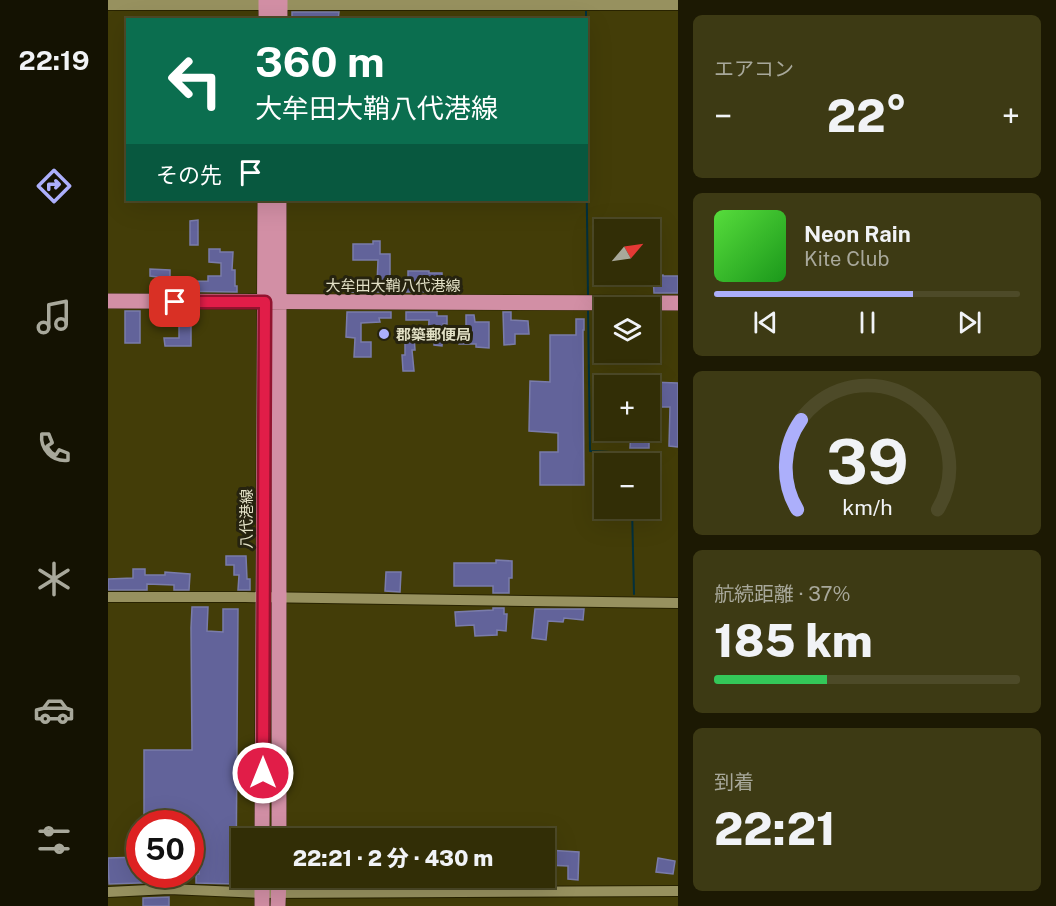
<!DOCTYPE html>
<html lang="ja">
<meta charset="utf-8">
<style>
body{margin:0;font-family:"Public Sans","Noto Sans JP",sans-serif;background:#3d3a14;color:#f1f3f6;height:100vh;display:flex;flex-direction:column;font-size:22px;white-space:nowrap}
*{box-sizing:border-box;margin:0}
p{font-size:20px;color:#a8a89b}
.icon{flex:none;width:33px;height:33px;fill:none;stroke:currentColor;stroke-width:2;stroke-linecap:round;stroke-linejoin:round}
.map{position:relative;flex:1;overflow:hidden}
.panel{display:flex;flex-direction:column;gap:15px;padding:15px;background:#1c1903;width:378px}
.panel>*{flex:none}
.guide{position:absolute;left:18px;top:18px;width:462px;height:183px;border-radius:0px;box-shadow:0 6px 24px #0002,0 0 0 2px #4d4a28;background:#0b6e4f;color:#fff;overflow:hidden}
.needle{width:39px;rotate:61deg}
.controls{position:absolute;left:486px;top:219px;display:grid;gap:12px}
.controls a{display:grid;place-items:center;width:66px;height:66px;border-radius:0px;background:#322e06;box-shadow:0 6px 24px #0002,0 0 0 2px #4d4a28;font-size:30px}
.speed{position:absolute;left:18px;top:810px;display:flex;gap:12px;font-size:30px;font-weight:700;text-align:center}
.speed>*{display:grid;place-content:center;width:78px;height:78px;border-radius:50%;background:#322e06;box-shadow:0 6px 24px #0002,0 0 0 2px #4d4a28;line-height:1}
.speed .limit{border:9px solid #d22;background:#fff;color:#111}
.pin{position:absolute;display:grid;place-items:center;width:51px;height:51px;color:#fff;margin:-26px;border-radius:12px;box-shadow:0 3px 9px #0006}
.me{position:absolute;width:66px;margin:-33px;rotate:0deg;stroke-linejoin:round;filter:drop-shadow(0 0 4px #0008)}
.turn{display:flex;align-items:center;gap:21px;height:126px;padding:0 30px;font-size:27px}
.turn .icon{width:78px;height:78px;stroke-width:2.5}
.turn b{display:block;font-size:42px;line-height:51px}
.then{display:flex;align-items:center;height:57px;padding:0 30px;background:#0003;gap:12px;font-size:22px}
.big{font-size:45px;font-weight:800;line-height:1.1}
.panel .widget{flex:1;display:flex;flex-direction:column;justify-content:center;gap:9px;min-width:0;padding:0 21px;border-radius:9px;background:#3d3a14}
.panel .dial{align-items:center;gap:0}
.dial svg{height:156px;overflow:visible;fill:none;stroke:#4d4a28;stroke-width:7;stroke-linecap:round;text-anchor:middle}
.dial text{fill:#f1f3f6;stroke:none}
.song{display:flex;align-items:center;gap:18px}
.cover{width:72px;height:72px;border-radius:9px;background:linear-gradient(135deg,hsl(110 70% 55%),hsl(120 70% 35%))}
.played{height:6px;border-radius:3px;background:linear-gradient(90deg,#acaffb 65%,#4d4a28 65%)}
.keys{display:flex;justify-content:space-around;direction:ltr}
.heat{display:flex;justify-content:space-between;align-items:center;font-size:33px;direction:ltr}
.charge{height:9px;border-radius:4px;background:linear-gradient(90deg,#34c759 37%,#4d4a28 0)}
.trip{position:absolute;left:123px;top:828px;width:324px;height:60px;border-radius:0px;background:#322e06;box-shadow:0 6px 24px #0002,0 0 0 2px #4d4a28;font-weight:800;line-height:60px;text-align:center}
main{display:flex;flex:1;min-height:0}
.tab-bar{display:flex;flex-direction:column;width:108px;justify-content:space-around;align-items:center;background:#141202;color:#a8a89b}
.tab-bar .icon{width:42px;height:42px}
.tab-bar .active{color:#acaffb}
.tab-bar b{font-size:27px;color:#f1f3f6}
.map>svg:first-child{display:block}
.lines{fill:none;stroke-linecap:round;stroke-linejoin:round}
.stream{stroke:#02303d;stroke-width:2}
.building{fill:#62639a;stroke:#7a7caa;stroke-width:1.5}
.minor-casing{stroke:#282300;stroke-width:12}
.major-casing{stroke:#282300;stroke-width:16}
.minor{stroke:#97915f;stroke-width:10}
.major{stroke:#d28fa5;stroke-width:15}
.route-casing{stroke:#92132f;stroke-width:15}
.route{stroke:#e11d48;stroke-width:10}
.poi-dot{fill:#acaffb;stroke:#26230f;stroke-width:2}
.labels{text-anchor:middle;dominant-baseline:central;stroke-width:6;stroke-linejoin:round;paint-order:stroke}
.street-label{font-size:15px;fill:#e2e0c6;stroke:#26230f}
.poi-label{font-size:15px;font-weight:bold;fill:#e2e0c6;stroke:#26230f;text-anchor:start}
</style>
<main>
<nav class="tab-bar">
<b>22:19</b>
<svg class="icon active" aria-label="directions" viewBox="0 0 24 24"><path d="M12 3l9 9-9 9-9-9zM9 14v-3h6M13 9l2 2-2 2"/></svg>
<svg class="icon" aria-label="music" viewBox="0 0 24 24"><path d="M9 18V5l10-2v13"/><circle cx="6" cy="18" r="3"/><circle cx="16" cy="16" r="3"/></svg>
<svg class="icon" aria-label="phone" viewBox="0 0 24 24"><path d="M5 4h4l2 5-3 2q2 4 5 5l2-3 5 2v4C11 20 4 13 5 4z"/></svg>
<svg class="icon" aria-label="climate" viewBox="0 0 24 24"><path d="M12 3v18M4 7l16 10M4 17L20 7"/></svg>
<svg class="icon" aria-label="car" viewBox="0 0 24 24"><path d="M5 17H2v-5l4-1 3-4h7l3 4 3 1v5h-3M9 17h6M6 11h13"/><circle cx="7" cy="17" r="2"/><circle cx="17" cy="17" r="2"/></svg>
<svg class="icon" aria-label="filters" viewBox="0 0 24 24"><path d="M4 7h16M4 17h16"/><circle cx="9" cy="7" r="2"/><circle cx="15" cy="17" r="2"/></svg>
</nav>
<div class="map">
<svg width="570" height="906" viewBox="0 0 570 906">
<rect width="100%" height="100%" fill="#433d08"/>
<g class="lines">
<path class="stream" d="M478,9V20
M478,137L480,296
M480,308L482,451L523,453V464
M524,508L526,594"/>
</g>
<path class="building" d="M184,12H231L230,20H184Z
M90,220V245H82V221Z
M265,241H272V254H282V286H300V271H321V273H334V292H242V286L269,284L270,260H245V244H265Z
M101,249H112V252H125L124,270H127V286H129V292L58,291V289H48L49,277L42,276V269L62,270V282L100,281V276H113V263L101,262Z
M555,275V276H570V293H546L545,276Z
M17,311H32V343H17Z
M45,312H83V346H57L56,338H71V321H45Z
M239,312H283V318H271L272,322L253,323V342H263V357H246L247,338L238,337Z
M298,312H329V316H339V324H335L334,346L326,345V341H320L321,320H298Z
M395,312H403V320L420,321L421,334H407V344L396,345Z
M358,315H366L367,322H381V348L368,347V344H351V326H358Z
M468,319H476V330H475L476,485H432V452H450V433L421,431L422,381L442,382V335H468Z
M297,335H306L307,350H304L306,371H295L294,355H297Z
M542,382L570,383V447L561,446L562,407H542Z
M523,430H541V448H522Z
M118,556H138L139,579H142V590H130L131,575H126V565H118Z
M388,560L404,561V578H401V593H385V586H346V563H388Z
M25,569H37V575H57V572L82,574L81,590H66V585L39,584V590H0V579L25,578Z
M278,572H293L292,592L277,591Z
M84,607H100L99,631L115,632V609H130L128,884L88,883V874H91L93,848H83V824H36V750H84L83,628Z
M385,608H396V614H399L398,631L389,630V635L367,636L366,625L348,626L347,612L385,610Z
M427,609H476L475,620L456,618L455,622L440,621L438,640L424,638Z
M439,850L471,852L470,880L460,879V866L438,865Z
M32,857V874H61V882L1,884L0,858Z
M550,858L567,861L565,874L548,872Z
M61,897V906H35V898Z"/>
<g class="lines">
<g class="minor-casing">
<path id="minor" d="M0,5H570
M0,597H137L570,603
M0,892L61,889L154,893L570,891"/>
</g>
<g class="major-casing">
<path id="major" d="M158,20V0
M172,20V0
M0,301L570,303
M154,838L157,200
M171,838V200
M154,906V878
M170,906L171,878"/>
</g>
<use href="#minor" class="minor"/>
<use href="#major" class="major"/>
</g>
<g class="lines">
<g class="route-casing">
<path id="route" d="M67,302H157L155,773"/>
</g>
<use href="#route" class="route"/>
</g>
<circle class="poi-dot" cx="276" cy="334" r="6"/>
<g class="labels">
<g class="street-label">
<text x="285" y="285">大牟田大鞘八代港線</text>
<text transform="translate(138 519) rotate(-90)">八代港線</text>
</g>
<g class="poi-label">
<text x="288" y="334">郡築郵便局</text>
</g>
</g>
</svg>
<div class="controls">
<a><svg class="needle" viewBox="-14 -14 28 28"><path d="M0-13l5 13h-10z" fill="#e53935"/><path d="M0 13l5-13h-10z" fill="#a8a89b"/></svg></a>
<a><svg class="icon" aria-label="layers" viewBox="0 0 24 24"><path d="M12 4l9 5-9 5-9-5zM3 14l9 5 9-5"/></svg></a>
<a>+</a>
<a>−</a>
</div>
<div class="speed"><div class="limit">50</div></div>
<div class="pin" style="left:67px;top:302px;background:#d93025"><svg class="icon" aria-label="arrive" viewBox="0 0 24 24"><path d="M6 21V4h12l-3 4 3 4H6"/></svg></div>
<svg class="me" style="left:155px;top:773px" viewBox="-20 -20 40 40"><circle r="17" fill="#e11d48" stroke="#fff" stroke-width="3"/><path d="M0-11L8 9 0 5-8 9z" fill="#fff"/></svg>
<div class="trip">22:21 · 2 分 · 430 m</div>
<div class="guide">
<div class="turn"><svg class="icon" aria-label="left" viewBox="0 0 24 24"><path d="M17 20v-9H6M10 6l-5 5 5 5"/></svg><div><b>360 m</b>大牟田大鞘八代港線</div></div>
<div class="then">その先<svg class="icon" aria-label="arrive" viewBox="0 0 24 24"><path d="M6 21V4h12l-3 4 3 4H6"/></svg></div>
</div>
</div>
<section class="panel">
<div class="widget"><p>エアコン</p>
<div class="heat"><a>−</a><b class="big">22°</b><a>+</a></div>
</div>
<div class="widget">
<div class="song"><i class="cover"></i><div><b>Neon Rain</b><p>Kite Club</p></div></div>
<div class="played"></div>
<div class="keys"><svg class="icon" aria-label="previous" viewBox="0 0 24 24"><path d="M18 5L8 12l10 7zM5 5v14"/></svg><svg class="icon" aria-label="pause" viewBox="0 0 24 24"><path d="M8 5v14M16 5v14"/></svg><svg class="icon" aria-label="next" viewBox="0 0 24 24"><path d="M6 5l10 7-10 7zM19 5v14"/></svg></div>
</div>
<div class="widget dial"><svg viewBox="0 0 100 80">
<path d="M14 69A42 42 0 1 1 86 69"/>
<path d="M14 69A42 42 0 0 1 16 23" stroke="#acaffb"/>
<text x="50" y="56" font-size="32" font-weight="700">39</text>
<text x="50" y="72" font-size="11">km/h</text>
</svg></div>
<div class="widget"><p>航続距離 · 37%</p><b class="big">185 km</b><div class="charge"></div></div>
<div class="widget"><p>到着</p><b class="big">22:21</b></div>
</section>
</main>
